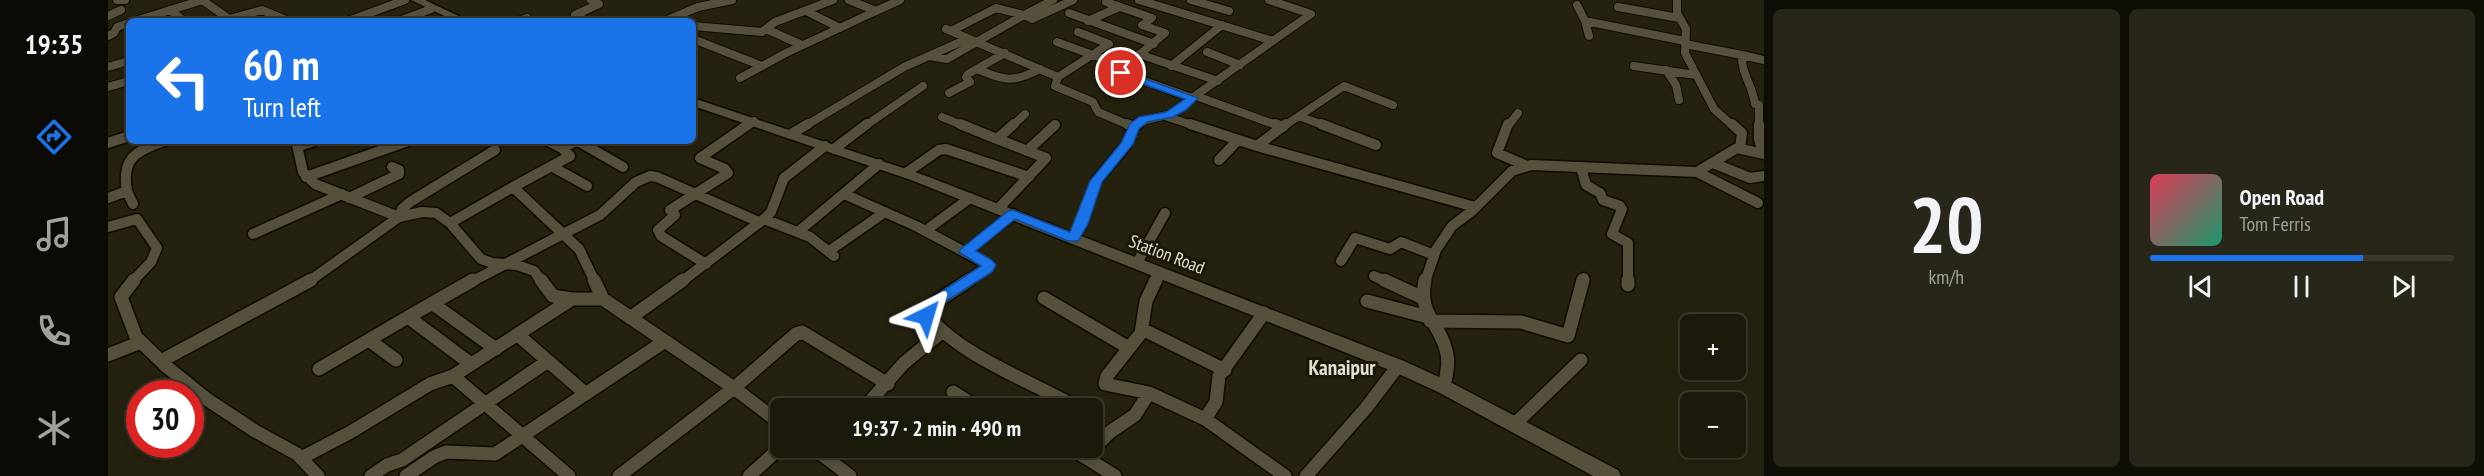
<!DOCTYPE html>
<meta charset="utf-8">
<style>
body{margin:0;font-family:"PT Sans Narrow",sans-serif;background:#282618;color:#f1f3f6;height:100vh;display:flex;flex-direction:column;font-size:22px;white-space:nowrap}
*{box-sizing:border-box;margin:0}
p{font-size:20px;color:#a0a09c}
.icon{flex:none;width:33px;height:33px;fill:none;stroke:currentColor;stroke-width:2;stroke-linecap:round;stroke-linejoin:round}
.map{position:relative;flex:1;overflow:hidden}
.details{display:flex;flex-direction:column;gap:9px;padding:9px;background:#0f0e06;width:720px}
.details>*{flex:none}
.banner{position:absolute;left:18px;top:18px;width:570px;height:126px;border-radius:9px;box-shadow:0 3px 9px #0003,0 0 0 2px #39382b;background:#1a73e8;color:#fff;overflow:hidden}
.buttons{position:absolute;left:1572px;top:314px;display:grid;gap:12px}
.buttons a{display:grid;place-items:center;width:66px;height:66px;border-radius:9px;background:#1b190a;box-shadow:0 3px 9px #0003,0 0 0 2px #39382b;font-size:30px}
.speed{position:absolute;left:18px;top:380px;display:flex;gap:12px;font-size:30px;font-weight:700;text-align:center}
.speed>*{display:grid;place-content:center;width:78px;height:78px;border-radius:50%;background:#1b190a;box-shadow:0 3px 9px #0003,0 0 0 2px #39382b;line-height:1}
.speed .limit{border:9px solid #d22;background:#fff;color:#111}
.pin{position:absolute;display:grid;place-items:center;width:51px;height:51px;color:#fff;margin:-26px;border:3px solid #fff;border-radius:50%;box-shadow:0 2px 6px #0007}
.me{position:absolute;width:66px;margin:-33px;rotate:40deg;stroke-linejoin:round;filter:drop-shadow(0 0 4px #0008)}
.turn{display:flex;align-items:center;gap:21px;height:126px;padding:0 18px;font-size:27px}
.turn .icon{width:78px;height:78px;stroke-width:2.5}
.turn b{display:block;font-size:42px;line-height:51px}
.details .card{flex:1;display:flex;flex-direction:column;justify-content:center;gap:9px;min-width:0;padding:0 21px;border-radius:9px;background:#282618}
.details .dial{align-items:center;gap:0}
.dial b{font-size:78px;line-height:1}
.song{display:flex;align-items:center;gap:18px}
.cover{width:72px;height:72px;border-radius:9px;background:linear-gradient(135deg,hsl(350 70% 55%),hsl(160 70% 35%))}
.played{height:6px;border-radius:3px;background:linear-gradient(90deg,#1a73e8 70%,#39382b 70%)}
.keys{display:flex;justify-content:space-around;direction:ltr}
.details .tiles{flex:1;display:grid;gap:9px;grid-template-columns:repeat(2,1fr)}
.trip{position:absolute;left:662px;top:398px;width:333px;height:60px;border-radius:9px;background:#1b190a;box-shadow:0 3px 9px #0003,0 0 0 2px #39382b;font-weight:700;line-height:60px;text-align:center}
main{display:flex;flex:1;min-height:0}
.tabs{display:flex;flex-direction:column;width:108px;justify-content:space-around;align-items:center;background:#0b0a04;color:#a0a09c}
.tabs .icon{width:42px;height:42px}
.tabs .active{color:#1a73e8}
.tabs b{font-size:27px;color:#f1f3f6}
.map>svg:first-child{display:block}
.lines{fill:none;stroke-linecap:round;stroke-linejoin:round}
.minor-far2-casing{stroke:#0d0a00;stroke-width:10}
.minor-far1-casing{stroke:#0d0a00;stroke-width:13}
.minor-casing{stroke:#0d0a00;stroke-width:16}
.secondary-casing{stroke:#0d0a00;stroke-width:3}
.minor-far2{stroke:#54503c;stroke-width:8}
.minor-far1{stroke:#54503c;stroke-width:10}
.minor{stroke:#54503c;stroke-width:13}
.secondary{fill:#54503c;fill-rule:evenodd}
.route{fill:#1a73e8;stroke:#114b97;stroke-width:1.5}
.labels{text-anchor:middle;dominant-baseline:central;stroke-width:6;stroke-linejoin:round;paint-order:stroke}
.street-label{font-size:18px;fill:#e2e0d4;stroke:#1b1705}
.quarter-label{font-size:21px;font-weight:bold;fill:#e2e0d4;stroke:#1b1705}
</style>
<main>
<nav class="tabs">
<b>19:35</b>
<svg class="icon active" aria-label="directions" viewBox="0 0 24 24"><path d="M12 3l9 9-9 9-9-9zM9 14v-3h6M13 9l2 2-2 2"/></svg>
<svg class="icon" aria-label="music" viewBox="0 0 24 24"><path d="M9 18V5l10-2v13"/><circle cx="6" cy="18" r="3"/><circle cx="16" cy="16" r="3"/></svg>
<svg class="icon" aria-label="phone" viewBox="0 0 24 24"><path d="M5 4h4l2 5-3 2q2 4 5 5l2-3 5 2v4C11 20 4 13 5 4z"/></svg>
<svg class="icon" aria-label="climate" viewBox="0 0 24 24"><path d="M12 3v18M4 7l16 10M4 17L20 7"/></svg>
</nav>
<div class="map">
<svg width="1656" height="476" viewBox="0 0 1656 476">
<rect width="100%" height="100%" fill="#24210e"/>
<g class="lines">
<g class="minor-far2-casing">
<path id="minor-far2" d="M9,0H17
M94,0L124,21
M1031,0L1165,41
M1083,0L1121,11
M1569,0V13L1578,29L1577,53L1606,109L1625,126
M998,2L1044,18L1034,25L1057,33L1011,72L1084,98L1063,114L1038,120L1028,126
M1469,5L1477,21L1577,41
M1510,7L1571,18
M62,10L76,21
M698,11L732,28
M768,11L792,0
M961,13L1046,44
M0,16L13,10
M27,21L95,0
M114,21L154,10L180,21
M240,21L297,0
M291,21L323,9
M411,21L419,18
M480,21L467,15L491,4L483,0
M557,21L590,7L624,0
M980,21L1011,7
M1477,21L1481,36
M585,26L654,32L667,22L725,0
M658,29L694,45
M838,29L950,77L947,86L985,102L990,112L1023,126
M843,31L888,8L916,15L945,0
M0,36L6,33L9,27L21,23
M585,39L654,66
M949,42L1015,66
M1577,44L1634,55
M1099,52L1132,65
M1031,54L1110,81
M821,56L839,59L916,15L924,19L965,0
M1063,66L1114,25
M1526,66L1588,75
M0,67L21,61
M869,69C897,81 905,83 932,69
M1558,70L1568,85L1571,100
M950,77L1001,44L970,32
M632,78L678,53L768,11L741,0
M0,87L21,81
M841,93L862,82L858,77L860,74L897,53
M1088,96L1171,126
M1084,98L1203,14L1161,0
M1057,116L1087,126
M1191,116L1217,126
M834,117L856,126
M639,126L646,121
M697,126L796,67L859,39
M757,126L815,86
M904,126L917,114
M1176,126L1236,86L1285,105
M1400,126L1410,113
M1651,126V105L1647,104C1645,86 1633,74 1634,55L1656,60"/>
</g>
<g class="minor-far1-casing">
<path id="minor-far1" d="M852,124L889,139
M1082,124L1149,146L1178,124
M1167,124L1175,127
M1213,124L1268,145
M1400,124L1389,153L1419,166
M1624,124L1634,133L1632,148
M1651,124V139L1655,154
M1026,127L1030,124
M683,134L700,124
M188,141L195,172L207,184L291,217L314,212L328,213L342,223L373,259L384,263L409,265L426,271L434,282
M440,141L454,148L468,141
M470,141L515,167
M0,143L21,136
M191,146L206,141
M1149,146L1367,207
M726,149L759,124
M919,151L947,125
M1111,160L1130,140
M1605,163L1642,178L1656,176
M443,166L479,186
M1473,167L1478,185L1492,193L1495,200L1512,206L1514,209L1504,234L1520,243V282
M1589,172L1650,203
M798,173L831,150L838,149L921,177
M198,177L300,141
M405,187L462,156L454,148
M19,191L25,204
M736,194L808,226L881,265L859,282
M0,198L19,191C13,158 28,151 56,141
M241,198L291,174V170L284,167
M891,208L938,158L889,139L906,124
M656,219L702,237L726,256
M342,223L405,187L455,234L363,282
M0,227L29,219L49,248L43,262L24,282
M691,231L771,164
M817,231L862,198
M145,234L234,194
M965,238L974,224L988,181L1019,144L1026,127L1019,124
M721,251L777,212
M858,252L905,214
M1233,261L1247,238L1282,249L1293,242L1326,255
M1029,263L1057,213
M598,264L553,236L550,230L567,215L562,210L620,173L617,169L592,158L641,124
M1266,276L1279,282
M200,282L291,217L294,209L302,202L387,150
M487,282L471,249L455,234L492,215L528,182L542,176L549,177L651,222
M573,282L656,219L663,212L676,178L717,146
M1047,282L1052,272
M1317,282L1328,250L1344,226L1364,211L1404,171L1423,165L1589,172L1629,148L1656,154
M1475,282L1476,278"/>
</g>
<g class="minor-casing">
<path id="minor" d="M26,280L13,297L28,337L59,367L100,400L147,431L189,454L210,476
M433,280L445,296L464,299H495L626,388L672,423
M486,280L495,299
M861,280L816,310C844,353 925,382 970,408
M1048,280L1038,301L1033,333L999,376L997,384L1041,393L1097,419L1177,476
M1276,280L1315,298
M1317,280C1310,315 1331,322 1338,350C1342,362 1338,375 1336,387
M1520,280V285
M936,298L1021,348
M1259,301L1320,317
M325,304L388,349
M522,318L575,280
M1322,321L1413,322L1460,336L1475,280
M1034,329L1117,370
M410,335L478,394
M261,340L288,360
M0,355L33,342
M53,361L203,280
M363,364L300,317L365,280
M211,369L300,317
M345,376L461,476
M845,392L870,408
M756,408L796,363L835,331
M1097,419L1108,402L1111,376L1156,313
M1407,424L1473,360
M704,447L742,476
M961,447L1007,476
M977,457L1002,432L1027,415L1041,393
M193,458L241,433L322,384L345,376L464,299
M263,476L279,465L294,460L440,361
M298,476L326,457L338,452L387,454L557,341
M511,476L626,388L688,334L694,332L780,384
M641,476L673,447
M1198,476L1258,408L1290,366"/>
</g>
<g class="secondary-casing">
<path id="secondary" d="M303,0H317L361,21H347Z
M585,98L813,174L1296,361L1342,382L1510,470L1513,476H1485L1330,392L1284,371L803,180L585,106Z"/>
</g>
<use href="#minor-far2" class="minor-far2"/>
<use href="#minor-far1" class="minor-far1"/>
<use href="#minor" class="minor"/>
<use href="#secondary" class="secondary"/>
</g>
<path class="route" d="M1013,70L1090,98L1078,110L1065,117L1039,122L1031,129L1025,144L994,182L980,224L970,241H960L907,219L868,251L884,260L888,265L884,272L829,307L824,311L825,316L823,320H813L809,310L811,306L873,266L851,252L853,249L900,211L905,210L962,232L982,181L1013,143L1022,124L1031,117L1058,112L1077,99L1009,75V71Z"/>
<g class="labels">
<g class="street-label">
<text transform="translate(1059 254) rotate(21)">Station Road</text>
</g>
<g class="quarter-label">
<text x="1234" y="367">Kanaipur</text>
</g>
</g>
</svg>
<div class="buttons">
<a>+</a>
<a>−</a>
</div>
<div class="speed"><div class="limit">30</div></div>
<div class="pin" style="left:1013px;top:73px;background:#d93025"><svg class="icon" aria-label="arrive" viewBox="0 0 24 24"><path d="M6 21V4h12l-3 4 3 4H6"/></svg></div>
<svg class="me" style="left:818px;top:316px" viewBox="-20 -20 40 40"><path d="M0-17L14 15 0 8-14 15z" fill="#1a73e8" stroke="#fff" stroke-width="4"/></svg>
<div class="trip">19:37 · 2 min · 490 m</div>
<div class="banner">
<div class="turn"><svg class="icon" aria-label="left" viewBox="0 0 24 24"><path d="M17 20v-9H6M10 6l-5 5 5 5"/></svg><div><b>60 m</b>Turn left</div></div>
</div>
</div>
<section class="details">
<div class="tiles">
<div class="card dial"><b>20</b><p>km/h</p></div>
<div class="card">
<div class="song"><i class="cover"></i><div><b>Open Road</b><p>Tom Ferris</p></div></div>
<div class="played"></div>
<div class="keys"><svg class="icon" aria-label="previous" viewBox="0 0 24 24"><path d="M18 5L8 12l10 7zM5 5v14"/></svg><svg class="icon" aria-label="pause" viewBox="0 0 24 24"><path d="M8 5v14M16 5v14"/></svg><svg class="icon" aria-label="next" viewBox="0 0 24 24"><path d="M6 5l10 7-10 7zM19 5v14"/></svg></div>
</div>
</div>
</section>
</main>
